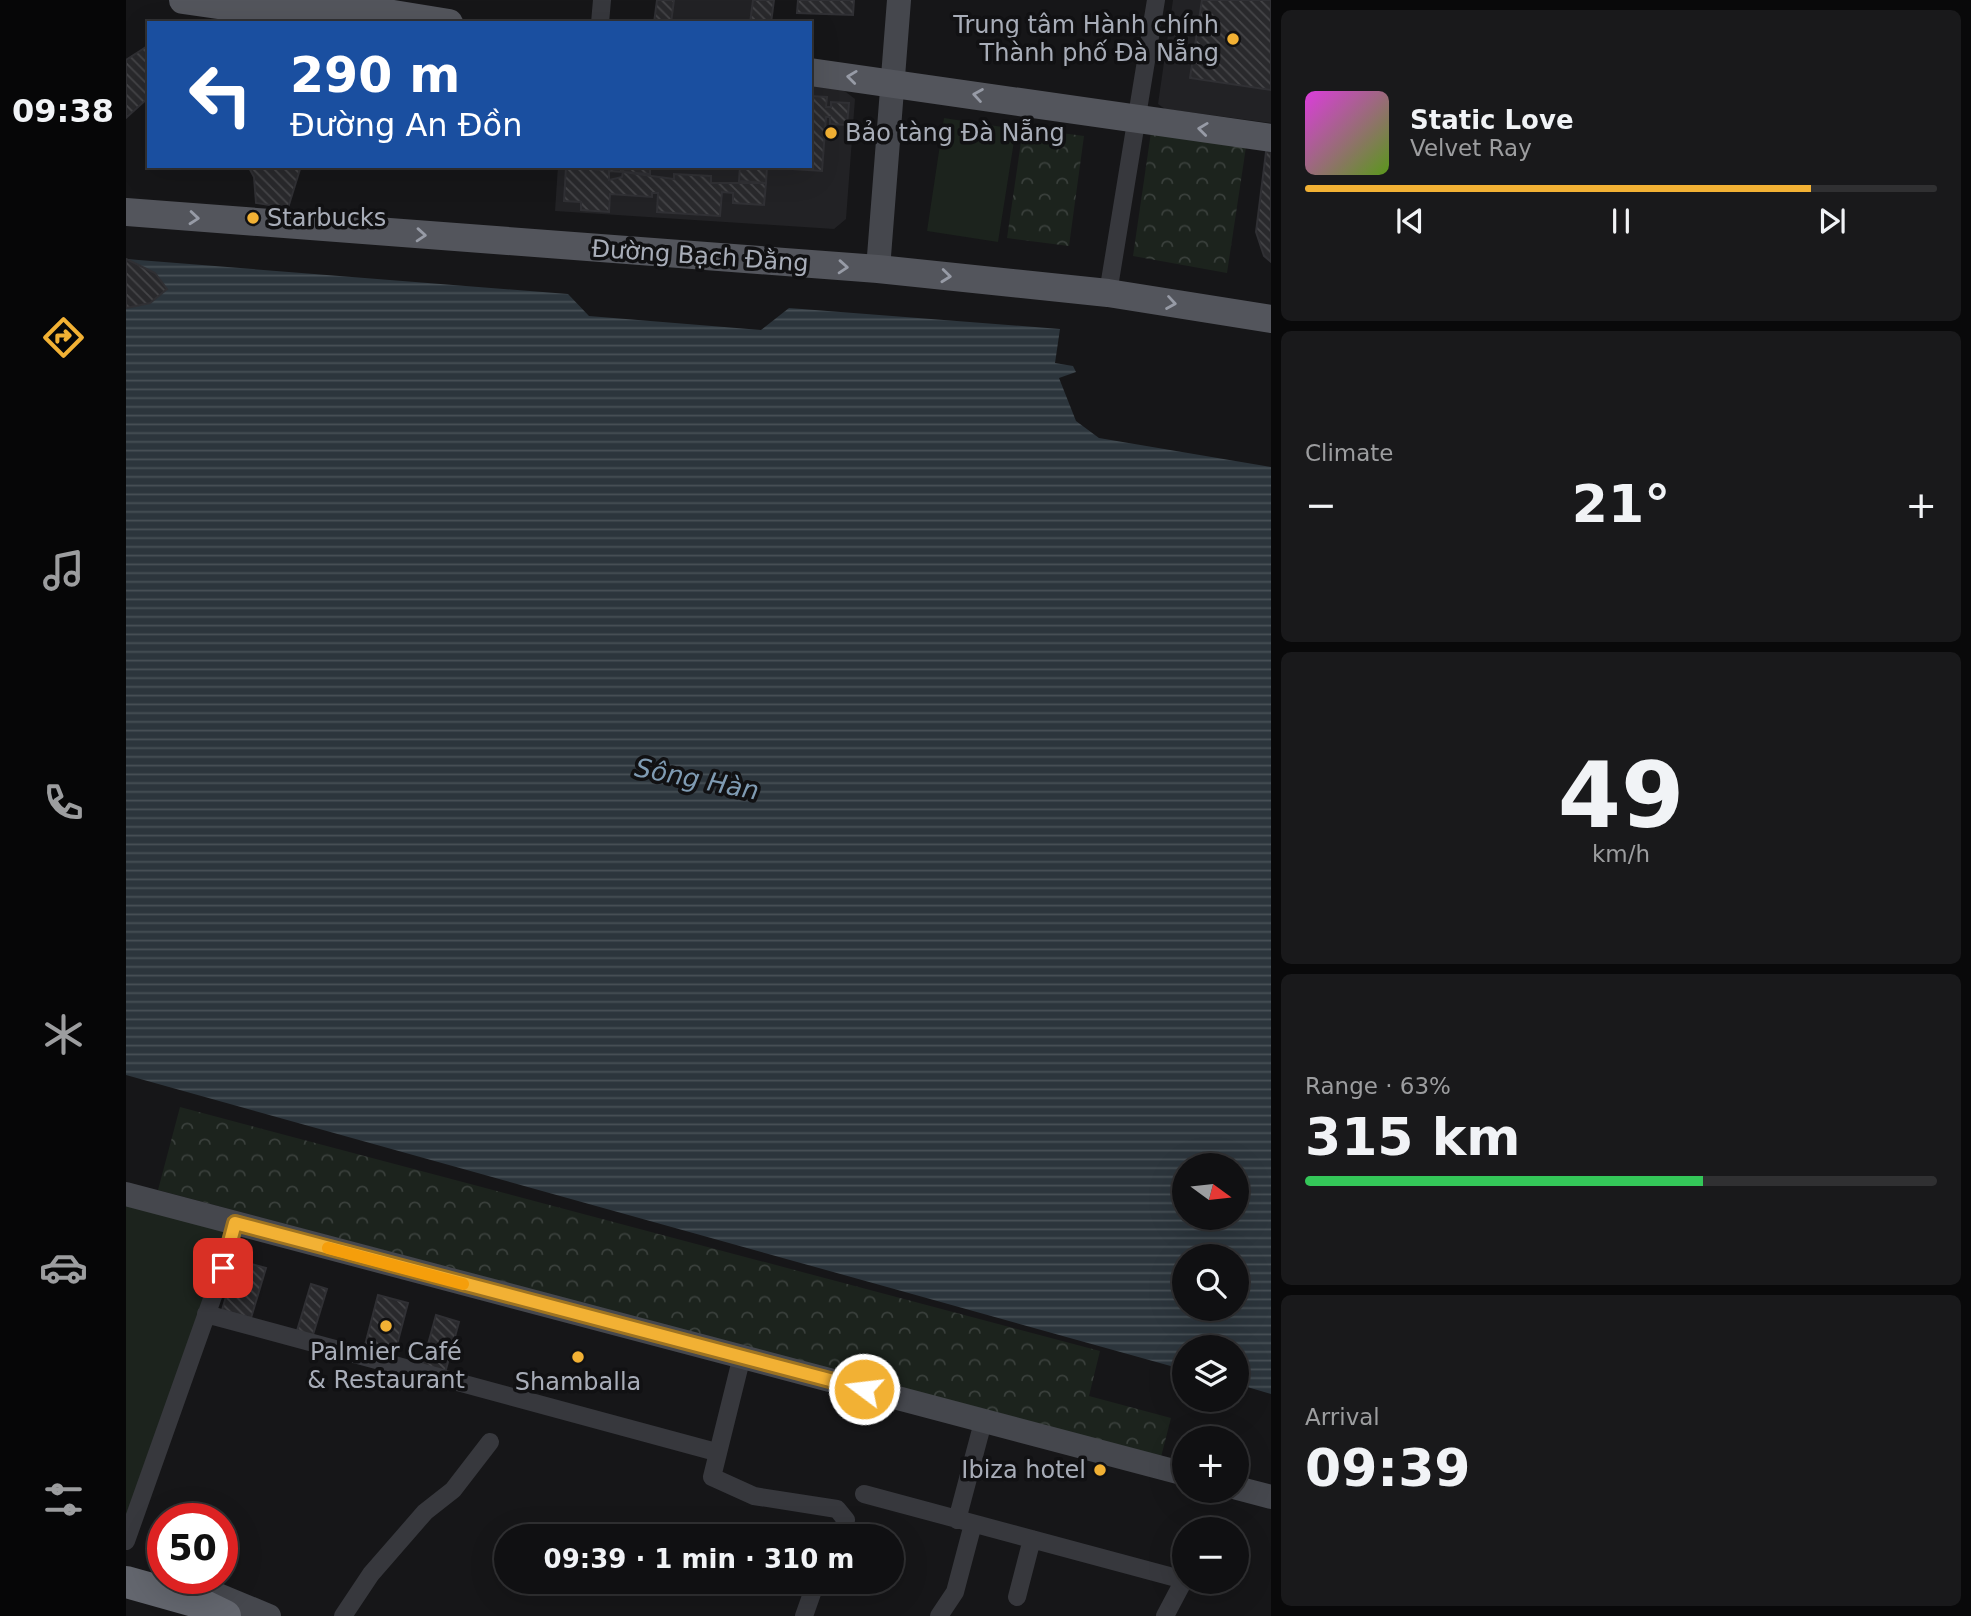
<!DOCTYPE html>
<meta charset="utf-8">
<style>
body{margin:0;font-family:"DejaVu Sans",sans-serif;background:#19191b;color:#f1f3f6;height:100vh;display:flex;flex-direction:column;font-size:26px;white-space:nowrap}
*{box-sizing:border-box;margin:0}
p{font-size:23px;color:#9c9d9f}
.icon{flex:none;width:38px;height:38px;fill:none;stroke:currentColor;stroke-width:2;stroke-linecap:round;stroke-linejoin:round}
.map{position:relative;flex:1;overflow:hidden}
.drawer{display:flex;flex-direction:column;gap:10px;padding:10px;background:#09090a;width:700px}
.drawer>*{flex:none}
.top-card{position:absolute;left:21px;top:21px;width:665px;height:147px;border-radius:0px;box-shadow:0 7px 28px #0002,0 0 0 2px #303032;background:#1a4fa0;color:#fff;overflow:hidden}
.needle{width:46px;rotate:105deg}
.buttons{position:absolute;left:1046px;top:1153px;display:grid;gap:14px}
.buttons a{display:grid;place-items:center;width:77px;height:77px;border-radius:50%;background:#101012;box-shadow:0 7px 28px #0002,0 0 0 2px #303032;font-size:35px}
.speed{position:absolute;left:21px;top:1503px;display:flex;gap:14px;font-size:35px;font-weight:700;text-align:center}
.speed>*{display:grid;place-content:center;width:91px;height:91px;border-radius:50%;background:#101012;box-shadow:0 7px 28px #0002,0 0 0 2px #303032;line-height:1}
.speed .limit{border:10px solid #d22;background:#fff;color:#111}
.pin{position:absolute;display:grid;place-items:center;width:60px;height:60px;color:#fff;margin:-30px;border-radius:14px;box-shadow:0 4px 10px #0006}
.me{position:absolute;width:77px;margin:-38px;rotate:285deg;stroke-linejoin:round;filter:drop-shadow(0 0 5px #0008)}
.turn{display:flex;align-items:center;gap:24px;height:147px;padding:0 28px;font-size:32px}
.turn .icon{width:91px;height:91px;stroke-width:2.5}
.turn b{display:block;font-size:49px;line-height:60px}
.big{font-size:52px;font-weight:600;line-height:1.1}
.drawer .tile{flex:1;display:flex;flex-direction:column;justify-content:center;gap:10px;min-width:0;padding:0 24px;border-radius:10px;background:#19191b}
.drawer .dial{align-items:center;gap:0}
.dial b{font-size:91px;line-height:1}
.song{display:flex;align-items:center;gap:21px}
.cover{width:84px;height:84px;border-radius:10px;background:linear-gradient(135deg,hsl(300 70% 55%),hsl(90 70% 35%))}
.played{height:7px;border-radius:4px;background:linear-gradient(90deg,#f2b134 80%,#303032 80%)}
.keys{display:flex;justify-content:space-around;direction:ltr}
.heat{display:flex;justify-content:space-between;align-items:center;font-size:38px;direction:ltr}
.charge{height:10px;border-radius:5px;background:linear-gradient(90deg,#34c759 63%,#303032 0)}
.trip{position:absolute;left:368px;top:1524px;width:410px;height:70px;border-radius:35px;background:#101012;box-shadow:0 7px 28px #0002,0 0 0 2px #303032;font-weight:600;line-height:70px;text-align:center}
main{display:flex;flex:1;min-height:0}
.tabs{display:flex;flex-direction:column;width:126px;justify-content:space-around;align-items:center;background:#060607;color:#9c9d9f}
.tabs .icon{width:49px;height:49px}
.tabs .selected{color:#f2b134}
.tabs b{font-size:32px;color:#f1f3f6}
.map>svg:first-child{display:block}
.built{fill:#222225}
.grass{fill:#1c231d}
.park{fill:url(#park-crowns)}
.water{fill:url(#water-rules);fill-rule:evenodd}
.building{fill:url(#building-back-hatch);stroke:#303034;stroke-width:2}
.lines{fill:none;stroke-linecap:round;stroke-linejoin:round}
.street{stroke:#37383d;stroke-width:18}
.secondary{stroke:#45474d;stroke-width:24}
.primary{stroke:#53555c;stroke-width:28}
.highway{stroke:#63666e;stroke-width:32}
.oneway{stroke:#979ba6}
.route-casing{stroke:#9d7322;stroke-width:18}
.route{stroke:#f2b134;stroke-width:12}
.slow{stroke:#f59e0b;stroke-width:12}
.poi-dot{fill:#f2b134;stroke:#111113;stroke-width:2.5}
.labels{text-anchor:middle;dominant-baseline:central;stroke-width:7;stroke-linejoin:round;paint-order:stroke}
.poi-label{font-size:24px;fill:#a8adb8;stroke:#111113;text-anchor:end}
.street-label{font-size:24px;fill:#a8adb8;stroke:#111113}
.water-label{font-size:26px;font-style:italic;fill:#7f9bb3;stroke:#111113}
</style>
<main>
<nav class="tabs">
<b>09:38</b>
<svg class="icon selected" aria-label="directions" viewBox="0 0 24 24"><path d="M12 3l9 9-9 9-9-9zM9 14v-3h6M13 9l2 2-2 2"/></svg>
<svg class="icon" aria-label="music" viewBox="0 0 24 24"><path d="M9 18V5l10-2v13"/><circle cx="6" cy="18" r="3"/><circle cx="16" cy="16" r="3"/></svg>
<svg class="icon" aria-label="phone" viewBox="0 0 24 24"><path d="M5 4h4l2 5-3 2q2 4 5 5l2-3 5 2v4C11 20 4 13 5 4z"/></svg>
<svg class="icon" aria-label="climate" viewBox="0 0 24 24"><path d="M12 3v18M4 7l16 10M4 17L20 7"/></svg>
<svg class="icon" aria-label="car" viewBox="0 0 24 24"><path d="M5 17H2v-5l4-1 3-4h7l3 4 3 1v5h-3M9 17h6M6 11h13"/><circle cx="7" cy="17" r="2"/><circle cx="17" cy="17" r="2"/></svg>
<svg class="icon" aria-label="filters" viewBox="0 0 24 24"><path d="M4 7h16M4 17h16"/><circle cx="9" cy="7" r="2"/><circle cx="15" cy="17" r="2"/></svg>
</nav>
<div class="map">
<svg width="1145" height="1616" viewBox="0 0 1145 1616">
<defs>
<pattern id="park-crowns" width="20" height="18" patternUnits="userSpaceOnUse" patternTransform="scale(1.75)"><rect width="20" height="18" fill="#1c231d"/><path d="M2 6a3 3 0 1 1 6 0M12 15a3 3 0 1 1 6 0" fill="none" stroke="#3a403c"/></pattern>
<pattern id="water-rules" width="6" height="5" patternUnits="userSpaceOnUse" patternTransform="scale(1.75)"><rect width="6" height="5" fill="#2c353c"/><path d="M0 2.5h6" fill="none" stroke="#485056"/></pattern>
<pattern id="building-back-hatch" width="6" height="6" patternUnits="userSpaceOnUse" patternTransform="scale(1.75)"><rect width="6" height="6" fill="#29292c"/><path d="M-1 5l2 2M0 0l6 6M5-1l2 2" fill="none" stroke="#454548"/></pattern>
</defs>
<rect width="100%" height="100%" fill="#161618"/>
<path class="built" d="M531,0H648L645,23H528Z
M1047,0H1145V123L1039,109L1032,104Z
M684,83L712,86L729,99L720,219L708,229L429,211L432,166H684Z"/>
<path class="grass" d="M818,118L890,129L872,242L801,231Z
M0,1194L109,1223L0,1538Z"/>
<path class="park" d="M897,128L958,136L943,246L881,238Z
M1025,132L1120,147L1101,273L1007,256Z
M54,1107L974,1351L963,1396L1045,1418L1035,1457L32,1190Z"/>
<path class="water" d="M0,259L442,294L463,316L635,330L663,308L934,329L929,363L947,366L950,372L933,378L950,421L973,438L1145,467V1394L1111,1384V1348H1059V1370L0,1075V308L24,303L41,289L29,273ZM1059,1166H1111V1218H1059ZM1059,1256H1111V1309H1059Z"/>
<path class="building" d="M531,0H548L545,23H528Z
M627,0H648L645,23H624Z
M672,0H728L727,15L671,13Z
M1076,0H1145V90L1064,78Z
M23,45V97L0,118V60Z
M684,96L701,97L700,107H705V102L723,103L721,125L704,124V117H700L696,171L651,168L684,166Z
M1141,144L1145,145V262L1138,256L1130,232Z
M122,166H175L162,208L130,203L128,177Z
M477,166H496V172L483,171V180L496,177L497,172L548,179V174L585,176V183H640L638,205L607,203V193L596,192L594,216L531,212L532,193H526V197L484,194L483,212L455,210V202L438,201L440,167L477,170Z
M497,166H524V174L497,172Z
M614,166H641L640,183L613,181Z
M0,259L29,273L41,289L24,303L0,308Z
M111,1260L140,1268L125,1318L96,1310Z
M185,1284L201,1289L186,1338L170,1334Z
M252,1295L282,1303L268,1356L238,1349Z
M310,1315L333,1322L319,1373L296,1366Z"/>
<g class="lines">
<path class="street" d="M474,23L476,0
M982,293L1030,0
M80,1314L590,1452
M616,1356L586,1477L628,1496L711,1509L720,1520L713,1536
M738,1494L1058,1580L1039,1616
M831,1520L857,1422
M0,1541L97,1268L109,1223
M891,1597L906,1539
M217,1616L245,1574L299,1512L327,1490L364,1442
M678,1616L690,1582
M813,1616L829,1592L847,1524"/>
<path class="secondary" d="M752,269L773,0
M0,1194L1059,1474
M1111,1488L1145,1497
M45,1584L73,1587L143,1616"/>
<path class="primary" d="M57,0L148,13L252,12
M236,9L323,23
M684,72L1145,138
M0,212L752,269L982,293L1145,319"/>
<path class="highway" d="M0,1582L68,1601L99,1616"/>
</g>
<defs><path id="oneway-chevron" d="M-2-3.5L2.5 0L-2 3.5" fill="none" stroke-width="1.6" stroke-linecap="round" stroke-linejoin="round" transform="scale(1.75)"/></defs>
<g class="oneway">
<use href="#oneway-chevron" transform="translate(726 77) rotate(-173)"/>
<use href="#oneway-chevron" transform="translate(852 95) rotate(-171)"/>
<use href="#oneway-chevron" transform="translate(1077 129) rotate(-173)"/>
<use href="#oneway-chevron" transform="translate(68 218) rotate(5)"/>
<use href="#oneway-chevron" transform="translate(295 235) rotate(4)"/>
<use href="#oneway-chevron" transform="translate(717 267) rotate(4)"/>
<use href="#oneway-chevron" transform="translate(820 276) rotate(6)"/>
<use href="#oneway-chevron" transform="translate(1045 303) rotate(9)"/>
</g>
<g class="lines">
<g class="route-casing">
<path id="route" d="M97,1268L109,1223L738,1389"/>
</g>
<use href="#route" class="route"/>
<path class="slow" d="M202,1248L337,1284"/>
</g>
<g class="poi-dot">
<circle cx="1107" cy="39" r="7"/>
<circle cx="705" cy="133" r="7"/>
<circle cx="127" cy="218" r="7"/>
<circle cx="260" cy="1326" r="7"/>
<circle cx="452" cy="1357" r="7"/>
<circle cx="974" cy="1470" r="7"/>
</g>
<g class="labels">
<g class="poi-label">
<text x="1093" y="25">Trung tâm Hành chính<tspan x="1093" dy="28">Thành phố Đà Nẵng</tspan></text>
<text x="719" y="133" text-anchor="start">Bảo tàng Đà Nẵng</text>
<text x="141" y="218" text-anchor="start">Starbucks</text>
<text x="260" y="1352" text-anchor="middle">Palmier Café<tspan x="260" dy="28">&amp; Restaurant</tspan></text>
<text x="452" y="1382" text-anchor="middle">Shamballa</text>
<text x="960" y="1470">Ibiza hotel</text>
</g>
<g class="street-label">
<text transform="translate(574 256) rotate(4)">Đường Bạch Đằng</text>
</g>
<g class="water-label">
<text transform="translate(571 779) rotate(11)">Sông Hàn</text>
</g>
</g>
</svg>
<div class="buttons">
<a><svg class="needle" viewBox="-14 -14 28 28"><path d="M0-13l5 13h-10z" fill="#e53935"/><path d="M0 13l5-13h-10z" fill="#9c9d9f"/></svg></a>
<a><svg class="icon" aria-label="search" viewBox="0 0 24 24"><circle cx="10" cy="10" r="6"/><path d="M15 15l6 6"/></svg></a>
<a><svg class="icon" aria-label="layers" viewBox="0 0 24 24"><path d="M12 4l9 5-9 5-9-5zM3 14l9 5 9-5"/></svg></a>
<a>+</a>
<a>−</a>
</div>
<div class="speed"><div class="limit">50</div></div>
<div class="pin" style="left:97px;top:1268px;background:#d93025"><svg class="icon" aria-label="arrive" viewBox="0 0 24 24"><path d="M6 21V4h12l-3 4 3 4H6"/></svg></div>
<svg class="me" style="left:738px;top:1389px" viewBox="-20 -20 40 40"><circle r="17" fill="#f2b134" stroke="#fff" stroke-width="3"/><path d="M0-11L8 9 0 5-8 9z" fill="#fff"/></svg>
<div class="trip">09:39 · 1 min · 310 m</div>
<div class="top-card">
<div class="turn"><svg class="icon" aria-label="left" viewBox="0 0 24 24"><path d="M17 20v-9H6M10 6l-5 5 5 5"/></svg><div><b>290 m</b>Đường An Đồn</div></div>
</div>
</div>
<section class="drawer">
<div class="tile">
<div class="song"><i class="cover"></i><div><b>Static Love</b><p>Velvet Ray</p></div></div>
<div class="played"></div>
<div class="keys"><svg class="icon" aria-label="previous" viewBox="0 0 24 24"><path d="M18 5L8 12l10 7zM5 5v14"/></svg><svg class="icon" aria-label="pause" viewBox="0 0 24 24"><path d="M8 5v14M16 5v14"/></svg><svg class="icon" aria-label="next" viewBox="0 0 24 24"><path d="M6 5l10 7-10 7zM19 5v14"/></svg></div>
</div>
<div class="tile"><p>Climate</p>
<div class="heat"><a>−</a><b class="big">21°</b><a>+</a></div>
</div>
<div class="tile dial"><b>49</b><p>km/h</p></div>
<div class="tile"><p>Range · 63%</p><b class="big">315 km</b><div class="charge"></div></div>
<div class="tile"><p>Arrival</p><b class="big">09:39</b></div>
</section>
</main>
